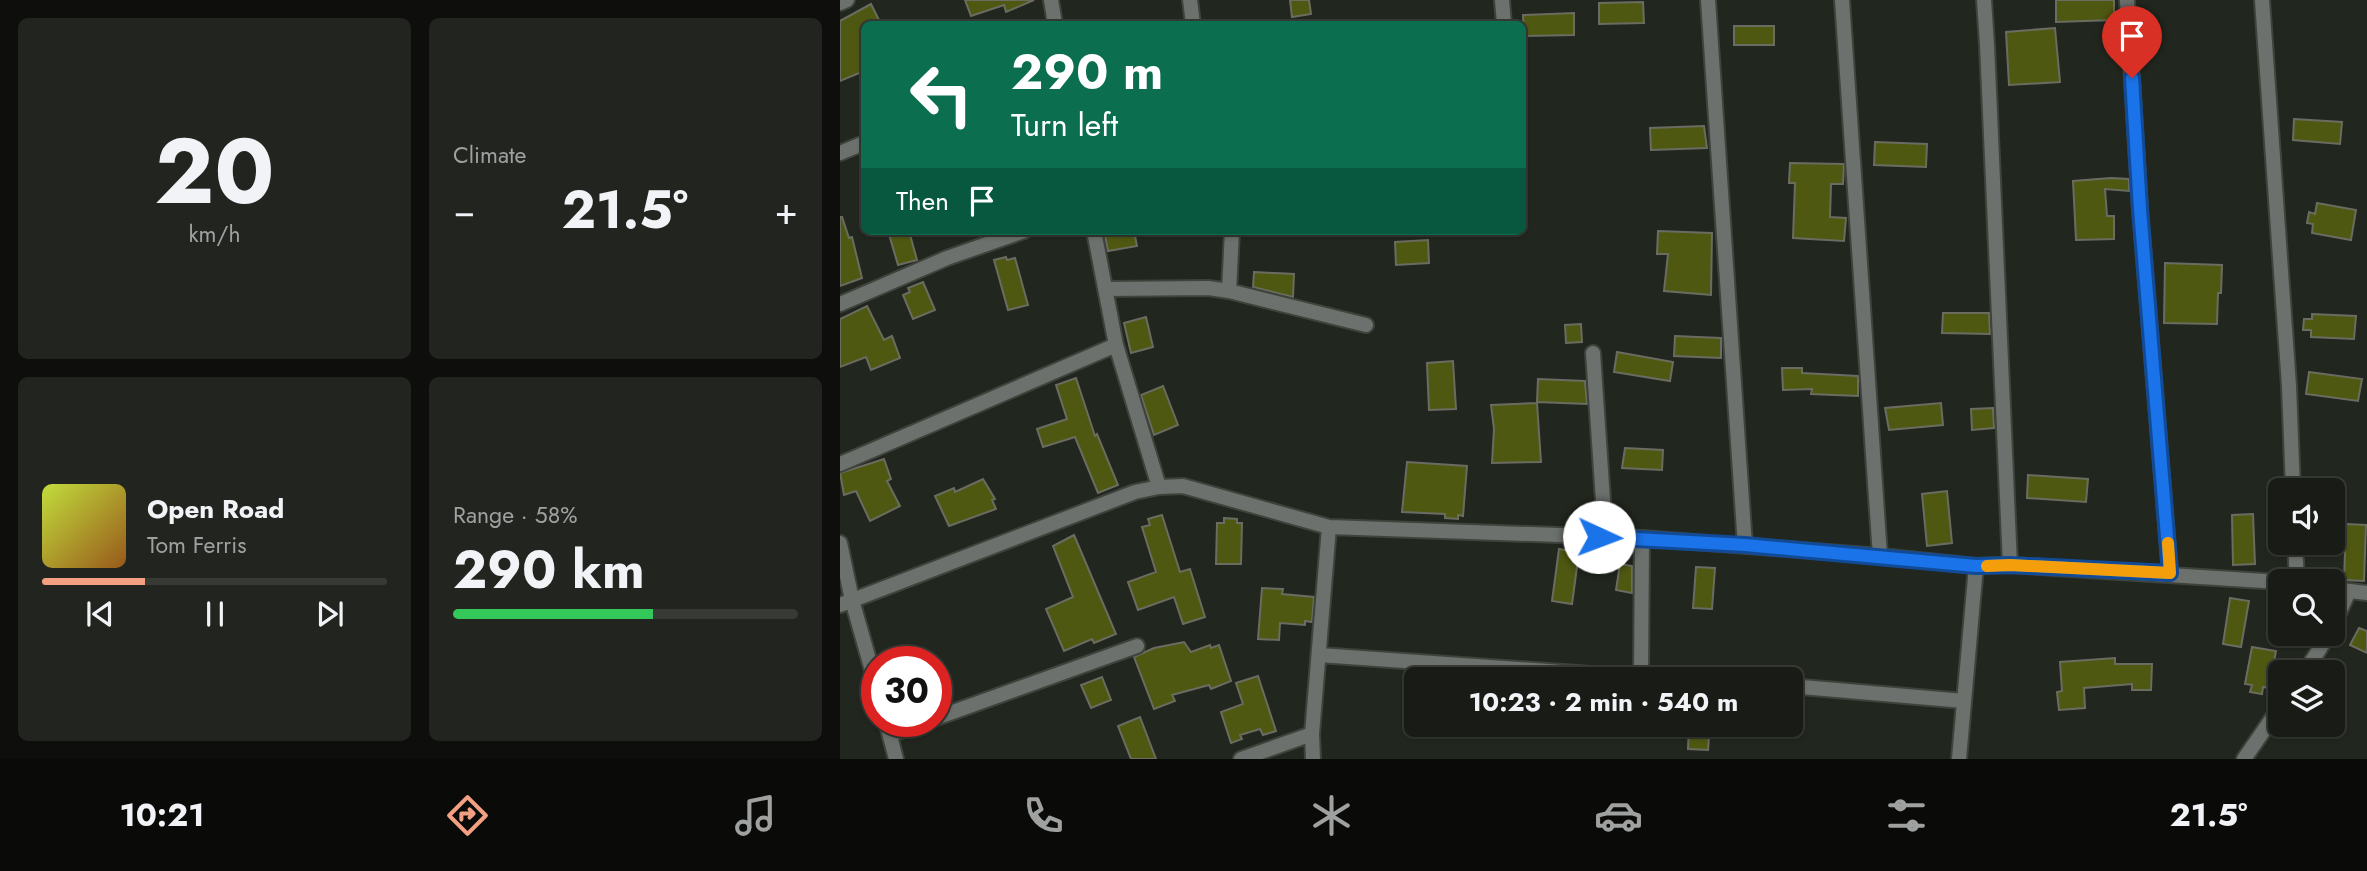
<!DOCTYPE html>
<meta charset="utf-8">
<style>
body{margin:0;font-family:Jost,sans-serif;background:#22251f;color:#f1f3f6;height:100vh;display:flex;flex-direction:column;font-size:26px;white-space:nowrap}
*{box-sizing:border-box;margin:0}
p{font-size:23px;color:#9fa1a1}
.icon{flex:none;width:38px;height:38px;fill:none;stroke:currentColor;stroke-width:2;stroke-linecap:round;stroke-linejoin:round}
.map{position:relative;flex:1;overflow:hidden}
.panel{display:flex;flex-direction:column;gap:18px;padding:18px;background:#0e0f0c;width:840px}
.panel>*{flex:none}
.banner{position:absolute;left:21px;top:21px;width:665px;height:214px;border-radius:10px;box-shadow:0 2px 5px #0004,0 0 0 2px #373a35;background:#0b6e4f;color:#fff;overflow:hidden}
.buttons{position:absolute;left:1428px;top:478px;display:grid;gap:14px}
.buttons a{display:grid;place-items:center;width:77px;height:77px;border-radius:10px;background:#191c16;box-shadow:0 2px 5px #0004,0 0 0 2px #373a35;font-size:35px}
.speed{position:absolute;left:21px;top:646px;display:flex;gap:14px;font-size:35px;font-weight:700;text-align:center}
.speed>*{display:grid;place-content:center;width:91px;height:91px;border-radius:50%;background:#191c16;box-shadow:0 2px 5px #0004,0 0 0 2px #373a35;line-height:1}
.speed .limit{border:10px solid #d22;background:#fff;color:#111}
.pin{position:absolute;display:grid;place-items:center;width:60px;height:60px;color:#fff;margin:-72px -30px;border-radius:50% 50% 50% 0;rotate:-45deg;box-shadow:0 0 7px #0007}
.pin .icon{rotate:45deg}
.me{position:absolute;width:77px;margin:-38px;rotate:92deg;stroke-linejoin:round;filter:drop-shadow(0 0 5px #0008)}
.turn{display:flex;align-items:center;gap:24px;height:147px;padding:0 35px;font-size:32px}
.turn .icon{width:91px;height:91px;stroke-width:2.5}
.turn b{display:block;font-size:49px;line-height:60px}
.then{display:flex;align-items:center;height:66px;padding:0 35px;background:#0003;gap:14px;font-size:26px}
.big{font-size:52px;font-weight:700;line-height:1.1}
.panel .widget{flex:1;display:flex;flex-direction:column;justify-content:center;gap:10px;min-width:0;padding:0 24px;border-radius:10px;background:#22251f}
.panel .dial{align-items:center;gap:0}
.dial b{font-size:91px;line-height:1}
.song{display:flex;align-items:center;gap:21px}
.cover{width:84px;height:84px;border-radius:10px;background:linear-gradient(135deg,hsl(70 70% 55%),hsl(30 70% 35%))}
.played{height:7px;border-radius:4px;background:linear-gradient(90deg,#f39f82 30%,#373a35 30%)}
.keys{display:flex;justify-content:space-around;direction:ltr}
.heat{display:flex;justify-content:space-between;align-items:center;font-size:38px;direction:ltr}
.charge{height:10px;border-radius:5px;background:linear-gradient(90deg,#34c759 58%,#373a35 0)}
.panel .tiles{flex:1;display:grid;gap:18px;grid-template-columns:repeat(2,1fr)}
.trip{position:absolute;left:564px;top:667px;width:399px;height:70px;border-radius:10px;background:#191c16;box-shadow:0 2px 5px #0004,0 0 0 2px #373a35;font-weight:700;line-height:70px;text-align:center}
.tab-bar{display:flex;height:112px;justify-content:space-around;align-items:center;background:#0a0b09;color:#9fa1a1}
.tab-bar .icon{width:49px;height:49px}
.tab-bar .on{color:#f39f82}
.tab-bar b{font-size:32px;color:#f1f3f6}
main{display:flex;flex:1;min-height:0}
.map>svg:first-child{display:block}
.building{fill:#4f5811;stroke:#6a6c61;stroke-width:2}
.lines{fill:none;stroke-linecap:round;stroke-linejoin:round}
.street-casing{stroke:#3e433b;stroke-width:18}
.street{stroke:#6c716d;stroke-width:14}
.route-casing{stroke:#114b97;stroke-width:18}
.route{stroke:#1a73e8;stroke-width:12}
.slow{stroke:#f59e0b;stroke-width:12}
</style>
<main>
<section class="panel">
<div class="tiles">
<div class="widget dial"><b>20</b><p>km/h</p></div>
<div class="widget"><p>Climate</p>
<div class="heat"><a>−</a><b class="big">21.5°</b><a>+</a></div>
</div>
<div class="widget">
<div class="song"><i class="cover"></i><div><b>Open Road</b><p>Tom Ferris</p></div></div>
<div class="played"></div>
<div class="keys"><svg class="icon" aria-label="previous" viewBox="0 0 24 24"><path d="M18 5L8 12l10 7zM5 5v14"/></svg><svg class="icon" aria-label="pause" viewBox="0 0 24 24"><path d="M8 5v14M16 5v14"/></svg><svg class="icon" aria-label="next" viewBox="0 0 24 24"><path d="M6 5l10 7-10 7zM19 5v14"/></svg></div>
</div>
<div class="widget"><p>Range · 58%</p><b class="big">290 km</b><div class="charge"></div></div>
</div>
</section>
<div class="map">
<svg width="1527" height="759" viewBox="0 0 1527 759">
<rect width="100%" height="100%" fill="#21261e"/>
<path class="building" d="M125,0H194L166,12L164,5L131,16Z
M450,0H469L471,14L452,17Z
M1216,0H1274V20L1216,22Z
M803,2L804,23L759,24V3Z
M31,4L41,24H24V71L0,81V21Z
M734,13V35L684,36L683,15Z
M894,26H934V45H894Z
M1215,28L1220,82L1169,85L1166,32Z
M1454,119L1502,122L1500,144L1453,140Z
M864,126L867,148L811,150L810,128Z
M1035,142L1087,144L1086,167L1034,165Z
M950,163L1004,164L1003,184H991L990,217L1006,218L1004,241L953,238L955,183H949Z
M1271,178L1289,179V191L1265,189L1267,216H1274V239L1236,240L1233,181Z
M1477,203L1516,210L1511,240L1472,233L1473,224L1467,223L1469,212L1475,214Z
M0,217H2L9,238L12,237L22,278L0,286Z
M48,231H69L77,260L58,265Z
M264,231H294L297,246L268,251Z
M818,231L872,233L871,295L824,291L828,254H817Z
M588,240L589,263L556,265L555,242Z
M166,257L167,260L175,258L188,305L168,310L154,260Z
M1325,263L1382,265L1381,293H1378L1377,324L1324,323Z
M414,272L454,274L453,297L413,287Z
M83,282L95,310L73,319L63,295L70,292L68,288Z
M27,306L44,340L52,336L60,358L31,370L26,357L0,367V319Z
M1103,313H1149L1150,334L1102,333Z
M1472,314L1516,316L1514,339L1471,337V330H1463L1464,319H1472Z
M306,317L313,347L291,353L284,323Z
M741,324L742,342L726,343L725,325Z
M835,336L881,338V358L834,356Z
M777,352L833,362L830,381L774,372Z
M613,361L616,409L589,410L587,363Z
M942,368H962V373L1018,376V396L971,394L972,389L943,390Z
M1469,372L1522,379L1518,401L1466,394Z
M236,378L255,436L257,434L278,485L258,493L235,437L203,447L197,429L227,419L216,385Z
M698,379L745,381L747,404L697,402Z
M323,386L338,425L314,435L301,395Z
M697,403L701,462L652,463L654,429L651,405Z
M1101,403L1103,425L1049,430L1045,408Z
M1153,408L1154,428L1132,430L1131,409Z
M785,448L823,450L822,470L782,468Z
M44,459L51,479L47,481L60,506L30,521L16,491L4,495L0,473Z
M567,462L627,466L623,516L618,515V519L605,518V514L562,512Z
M1188,475L1248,479L1246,502L1187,498Z
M143,479L155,499L152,500L156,509L109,526L95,496L114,488L115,492Z
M1107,491L1112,543L1087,546L1082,494Z
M1413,514L1415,564L1393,565L1392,515Z
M322,515L340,572L350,569L365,617L343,624L334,597L298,610L288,582L316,572L302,527L310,525L308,519Z
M384,518L397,519V523H402L401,564H376L377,523H384Z
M1506,524L1526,525L1524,581L1504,580Z
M234,535L276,634L254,643L252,639L224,651L206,609L233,597L213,546Z
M719,549L739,552L732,604L712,601Z
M780,564L792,566V593L776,590Z
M856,567L875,568L872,609L853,608Z
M422,588L443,589L442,594L474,597L472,622L465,621V625L440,623L439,640L418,639Z
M1390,598L1409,601L1401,647L1383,644Z
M1519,628L1527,631V653L1510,645Z
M344,642L351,652L370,645L371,648L379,645L391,681L371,689L369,685L332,695L335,701L314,709L294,657L314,648Z
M1412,647L1436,651L1429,688L1423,687L1422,694L1410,692L1412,685L1405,684Z
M1275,658V664H1312L1311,690H1292V684L1244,688L1245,708L1219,710L1217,692L1222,691L1220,662Z
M418,676L436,731L423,735L420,729L400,735L402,739L391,743L381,712L403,704L396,683Z
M262,677L271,700L251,708L241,685Z
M300,717L316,759H291L278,726Z
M849,724H870L868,750L848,749Z
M937,724H958V737H937Z"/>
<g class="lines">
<g class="street-casing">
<path id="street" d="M211,0L215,24
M350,0L353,24
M662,0L664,24
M868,0L905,546
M1002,0L1040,556
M1144,0L1147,45L1170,565
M1287,0L1300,209L1330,573
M1422,0L1449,386L1453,490
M0,3L7,0
M0,153L24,143
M254,231L276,345L319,487
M266,289L368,288L389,291L392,231
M389,291L526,325
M0,304L107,258L184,231
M753,353L764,515L759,537
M0,464L276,345
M1455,542L1457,581
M0,543L12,600L37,688
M1493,589L1527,593
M0,605L295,492L319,487L343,486L489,527L802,538L1040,556L1136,566L1170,565L1440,582
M1493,626L1509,591
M479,655L822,679
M1465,672L1489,634
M801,678L802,538
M950,686L1124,701
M96,718L297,646
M46,721L56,759
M50,735L88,721
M401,759L472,734
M473,759L472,734L489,527
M1119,759L1136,566
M1404,759L1440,707"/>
</g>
<use href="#street" class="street"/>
</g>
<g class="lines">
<g class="route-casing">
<path id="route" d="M759,537L905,545L1136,566L1170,565L1330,573L1300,209L1292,78"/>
</g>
<use href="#route" class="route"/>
<path class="slow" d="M1147,566L1170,565L1330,573L1328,543"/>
</g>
</svg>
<div class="buttons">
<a><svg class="icon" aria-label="sound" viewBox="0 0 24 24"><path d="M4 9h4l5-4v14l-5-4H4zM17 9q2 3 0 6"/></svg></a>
<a><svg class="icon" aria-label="search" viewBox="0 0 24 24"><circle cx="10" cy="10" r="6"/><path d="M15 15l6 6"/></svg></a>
<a><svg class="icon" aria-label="layers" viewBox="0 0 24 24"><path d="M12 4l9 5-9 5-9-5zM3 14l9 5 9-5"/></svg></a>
</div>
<div class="speed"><div class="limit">30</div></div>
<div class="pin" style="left:1292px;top:78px;background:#d93025"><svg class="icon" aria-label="arrive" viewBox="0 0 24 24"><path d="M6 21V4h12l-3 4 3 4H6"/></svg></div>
<svg class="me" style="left:759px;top:537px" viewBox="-20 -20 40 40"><circle r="19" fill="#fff"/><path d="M0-13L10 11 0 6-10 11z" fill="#1a73e8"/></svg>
<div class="trip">10:23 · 2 min · 540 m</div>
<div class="banner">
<div class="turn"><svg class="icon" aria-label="left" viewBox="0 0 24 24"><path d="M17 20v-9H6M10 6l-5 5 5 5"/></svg><div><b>290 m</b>Turn left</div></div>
<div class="then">Then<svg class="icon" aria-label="arrive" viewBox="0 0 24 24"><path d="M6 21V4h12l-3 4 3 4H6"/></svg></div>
</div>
</div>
</main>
<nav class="tab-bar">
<b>10:21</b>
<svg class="icon on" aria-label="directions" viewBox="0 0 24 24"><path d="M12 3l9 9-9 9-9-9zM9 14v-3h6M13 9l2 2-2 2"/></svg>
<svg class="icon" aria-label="music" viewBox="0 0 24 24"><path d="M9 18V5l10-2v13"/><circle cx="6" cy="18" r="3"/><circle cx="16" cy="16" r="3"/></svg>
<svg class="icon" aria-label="phone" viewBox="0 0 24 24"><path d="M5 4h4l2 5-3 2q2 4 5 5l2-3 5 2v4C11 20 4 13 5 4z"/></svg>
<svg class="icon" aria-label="climate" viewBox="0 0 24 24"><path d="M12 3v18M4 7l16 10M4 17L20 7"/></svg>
<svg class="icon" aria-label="car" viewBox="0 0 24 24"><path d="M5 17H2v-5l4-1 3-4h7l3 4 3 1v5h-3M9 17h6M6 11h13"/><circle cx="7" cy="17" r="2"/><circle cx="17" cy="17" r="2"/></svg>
<svg class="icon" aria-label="filters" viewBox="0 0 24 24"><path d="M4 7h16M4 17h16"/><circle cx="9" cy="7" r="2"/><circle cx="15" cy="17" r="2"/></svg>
<b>21.5°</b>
</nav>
